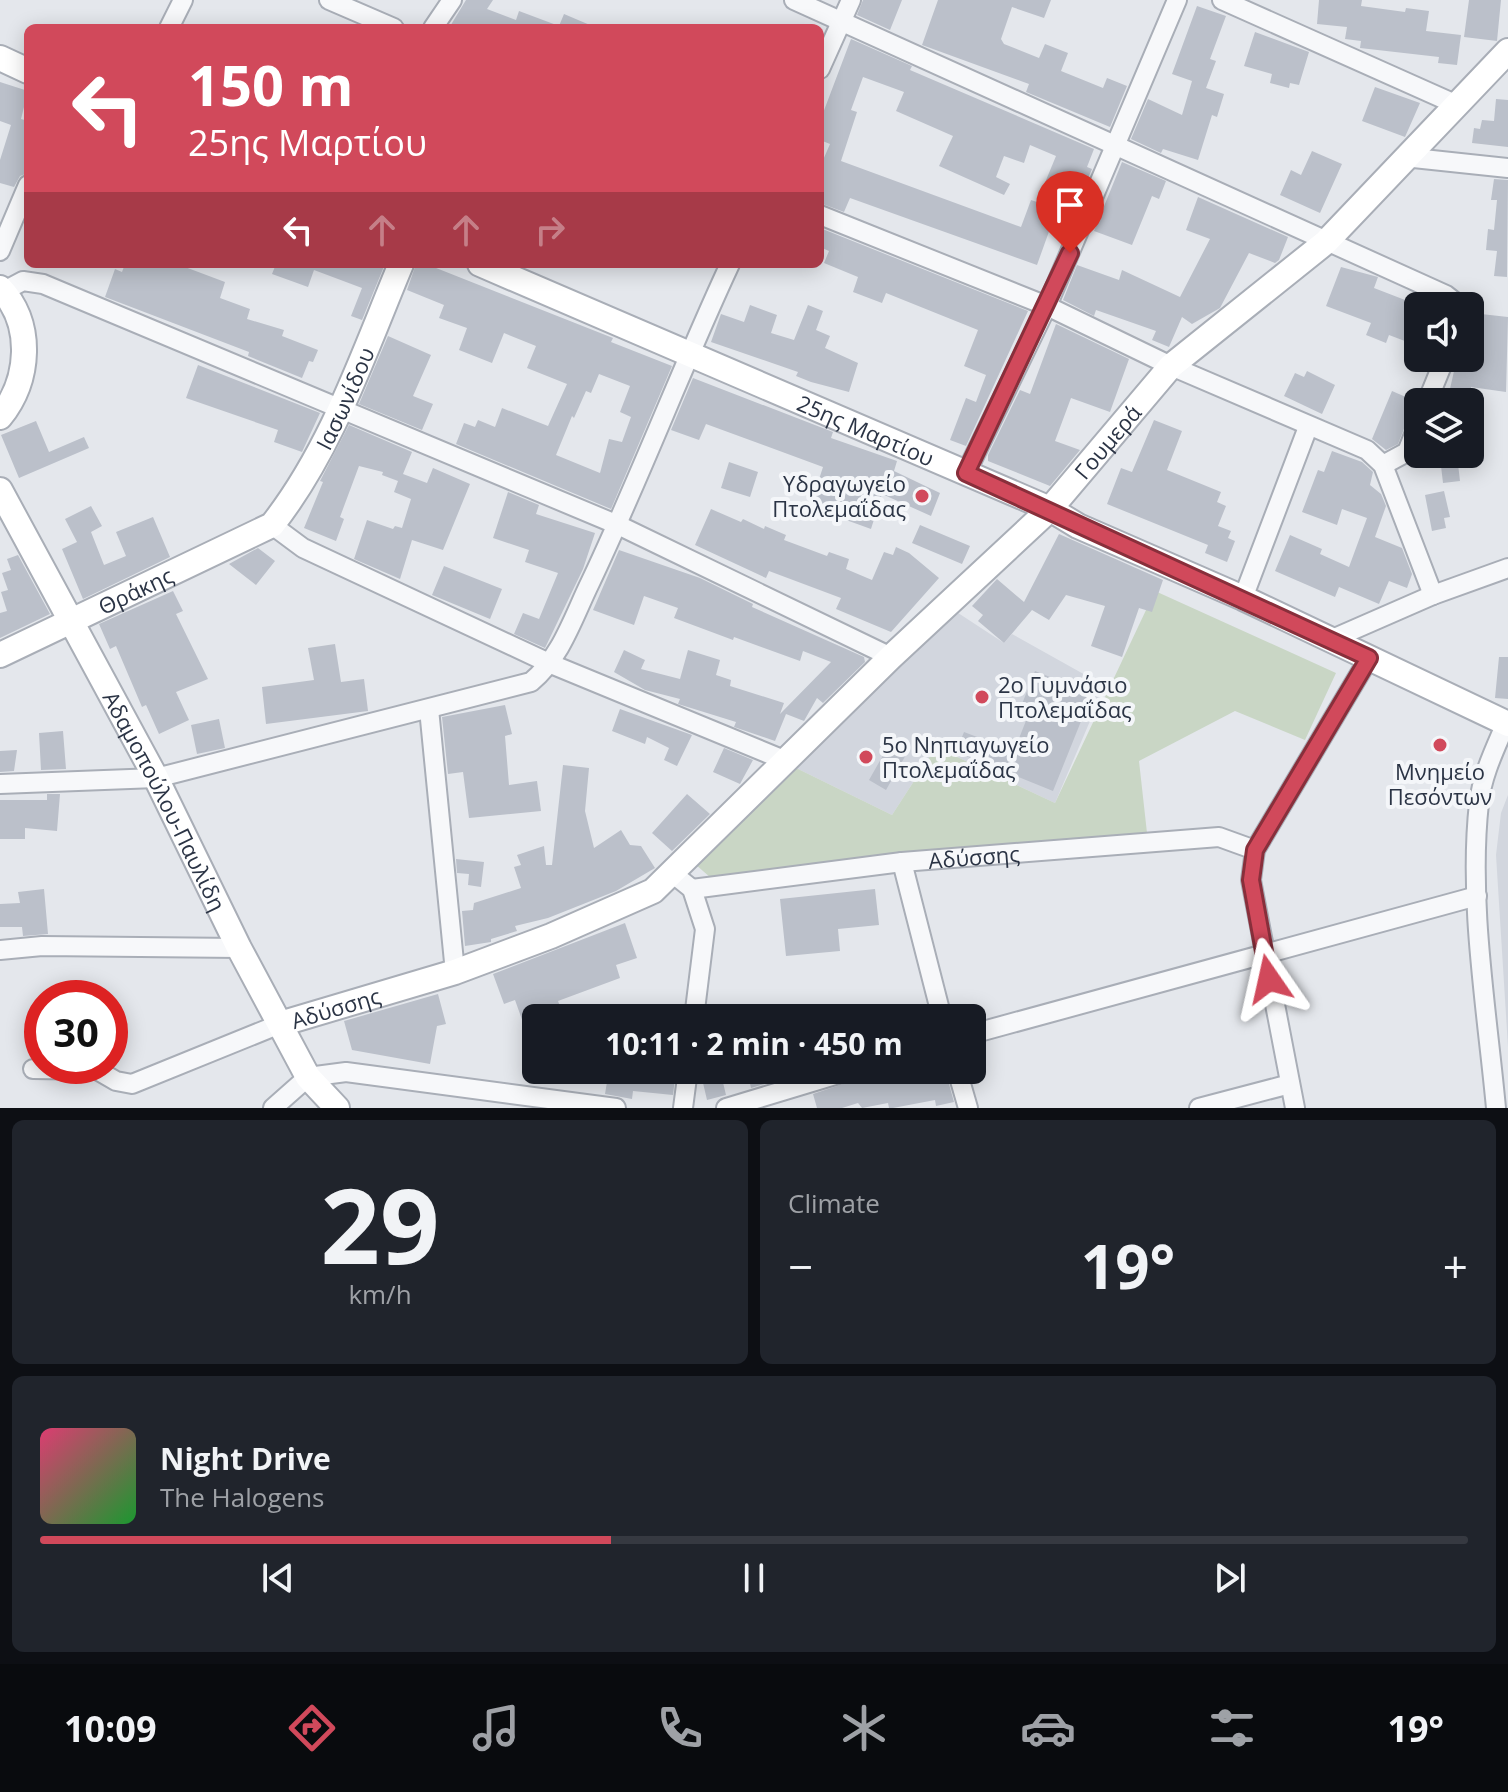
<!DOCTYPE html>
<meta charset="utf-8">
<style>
body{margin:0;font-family:"Open Sans",sans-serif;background:#20242c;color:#f1f3f6;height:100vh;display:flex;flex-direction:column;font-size:30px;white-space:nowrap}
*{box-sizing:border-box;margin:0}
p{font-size:26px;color:#9ea1a6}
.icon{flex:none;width:44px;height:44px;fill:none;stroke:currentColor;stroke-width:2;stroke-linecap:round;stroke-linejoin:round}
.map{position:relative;height:1108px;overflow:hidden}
.sheet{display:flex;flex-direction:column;gap:12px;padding:12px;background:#0d0f14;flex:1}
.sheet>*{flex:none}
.top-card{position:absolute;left:24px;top:24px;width:800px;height:244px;border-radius:12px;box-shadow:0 4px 20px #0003;background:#d1495b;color:#fff;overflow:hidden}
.controls{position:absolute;left:1404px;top:292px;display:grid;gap:16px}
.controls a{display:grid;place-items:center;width:80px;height:80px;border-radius:12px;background:#171b24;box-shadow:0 4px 20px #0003;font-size:40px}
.speed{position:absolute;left:24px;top:980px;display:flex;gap:16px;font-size:40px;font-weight:700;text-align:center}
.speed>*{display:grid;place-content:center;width:104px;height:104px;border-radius:50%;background:#171b24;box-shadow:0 4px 20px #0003;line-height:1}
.speed .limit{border:12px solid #d22;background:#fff;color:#111}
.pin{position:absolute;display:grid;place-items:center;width:68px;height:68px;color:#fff;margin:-82px -34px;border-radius:50% 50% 50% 0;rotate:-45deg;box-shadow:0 0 8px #0007}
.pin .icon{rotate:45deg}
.me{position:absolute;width:88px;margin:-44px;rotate:349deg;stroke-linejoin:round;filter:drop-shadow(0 0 6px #0008)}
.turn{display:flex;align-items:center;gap:28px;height:168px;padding:0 32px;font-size:36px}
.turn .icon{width:104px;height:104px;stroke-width:2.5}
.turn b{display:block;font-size:56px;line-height:68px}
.lanes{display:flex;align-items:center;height:76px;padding:0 32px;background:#0003;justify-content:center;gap:40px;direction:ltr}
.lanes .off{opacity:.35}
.big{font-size:60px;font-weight:700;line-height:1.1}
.sheet .card{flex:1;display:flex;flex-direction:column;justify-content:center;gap:12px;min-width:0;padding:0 28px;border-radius:12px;background:#20242c}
.sheet .dial{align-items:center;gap:0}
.dial b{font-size:104px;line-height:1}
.song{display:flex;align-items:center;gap:24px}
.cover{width:96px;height:96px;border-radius:12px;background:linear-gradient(135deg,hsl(340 70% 55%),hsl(130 70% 35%))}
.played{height:8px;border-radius:4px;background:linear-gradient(90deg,#d1495b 40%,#363941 40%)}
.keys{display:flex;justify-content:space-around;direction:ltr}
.heat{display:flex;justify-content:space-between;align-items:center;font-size:44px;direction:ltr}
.sheet .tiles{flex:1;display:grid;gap:12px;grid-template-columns:1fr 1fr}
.card:last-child{grid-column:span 2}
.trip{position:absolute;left:522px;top:1004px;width:464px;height:80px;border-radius:12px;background:#171b24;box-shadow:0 4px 20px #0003;font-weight:700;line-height:80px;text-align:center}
.tabs{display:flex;height:128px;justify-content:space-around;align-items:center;background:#090b0e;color:#9ea1a6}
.tabs .icon{width:56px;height:56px}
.tabs .selected{color:#d1495b}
.tabs b{font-size:36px;color:#f1f3f6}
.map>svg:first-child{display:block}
.built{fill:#d2d6de}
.green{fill:#c9d6c5}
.building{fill:#bbc0ca;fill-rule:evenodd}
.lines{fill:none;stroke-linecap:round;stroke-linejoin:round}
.street-casing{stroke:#a9aeb7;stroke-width:22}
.secondary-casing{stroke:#a9aeb7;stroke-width:28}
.street{stroke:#f7f8fa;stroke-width:18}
.secondary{stroke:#fff;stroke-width:24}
.route-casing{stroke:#882f3b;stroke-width:20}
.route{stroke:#d1495b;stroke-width:14}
.poi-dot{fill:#d1495b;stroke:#f4f6f9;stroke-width:3}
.labels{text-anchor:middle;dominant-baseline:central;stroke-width:8;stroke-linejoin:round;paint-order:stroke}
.street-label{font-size:22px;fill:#2b3445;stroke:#f4f6f9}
.poi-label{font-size:22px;fill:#2b3445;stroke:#f4f6f9;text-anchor:start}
</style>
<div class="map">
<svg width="1508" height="1108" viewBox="0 0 1508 1108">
<rect width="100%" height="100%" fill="#e4e7ec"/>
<path class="built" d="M952,609L1004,643L1012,634L1105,686L1055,803L936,747L892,815L792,766Z
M1508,795V1047L1496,855L1501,813Z"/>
<path class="green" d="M1155,591L1336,673L1305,740L1235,711L1139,761L1147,833L711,878L695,864L792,766L892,815L936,747L1055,803Z"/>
<path class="building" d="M466,0H493L487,9L516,20L519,11L559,26L564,14L597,28H449Z
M863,0H902L890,30L857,15Z
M938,0H1051L1044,18L1012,7L1001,39L1004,44L1039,58L1045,44L1068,53L1061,71L1103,88L1107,78L1127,86L1110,127L1026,92L1029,84L922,45Z
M1319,0H1362L1361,6L1405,12L1406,8L1429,11L1426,31L1461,35L1457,65L1438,63L1439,57L1360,48L1361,41L1345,39L1347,27L1317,24Z
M1469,0H1501L1497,41L1464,37Z
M1197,6L1226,16L1210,59L1216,61L1206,88L1224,94L1217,117L1212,115L1198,160L1163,149L1161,153L1131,139L1148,99L1182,115L1192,81L1172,74Z
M1255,32L1309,52L1299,85L1290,83L1289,88L1270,83L1272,74L1244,66Z
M851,39L912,66L910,70L1094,149L1087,167L1092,169L1071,218L1056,212L1037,265L850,198L844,212L820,203V167L830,144L820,140V121ZM863,77L904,92L896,111L953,136L939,166L1004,195L1010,184L996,177L1004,156L1024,163L1030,145L1056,156L1037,202L1031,200L1021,227L841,161L857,112L851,110Z
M0,82L28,91L21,119L28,121V173L20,176L14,187L0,183V160L11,125L0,121Z
M1375,87L1420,103L1405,137L1362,121Z
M1496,99L1508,100V147L1472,143L1474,128L1480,129L1482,120L1494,121Z
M1312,151L1342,164L1320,213L1280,195L1291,170L1301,175Z
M1122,162L1166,181L1159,199L1152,196L1132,245L1094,231Z
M1494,179L1508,180L1507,277L1494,276L1497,251L1486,250L1488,229L1494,230L1497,200H1491Z
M1198,197L1288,237L1279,260L1275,263L1249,253L1220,308L1192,324L1182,317L1169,347L1152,340L1156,331L1096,310L1094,316L1063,300L1077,265L1119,280L1122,270L1180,297L1210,239L1186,230Z
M820,228L1028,311L966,446L950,440L966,398L976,402L986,375L964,366L978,330L886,293L882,303L853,292L858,277L824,263L829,251L820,247Z
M125,264H177L225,282L220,298L250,309L247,319L284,330L282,336L318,350L313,362L309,361L302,378L248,356L249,352L105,297L115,269L122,272Z
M276,264H385L362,320L351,316L362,288L314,270L308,287L272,274Z
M416,264H426L613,338L611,342L672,366L611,509L456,444L464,423L475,427L478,420L495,427L502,408L548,426L567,384L527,368L536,346L504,333L492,363L459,350L467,328L439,318L444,305L407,290ZM599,374L630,386L620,412L631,417L622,442L609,439L600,473L556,455L572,416L574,418L586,391L591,393Z
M1341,267L1378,277L1374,288L1418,305V346L1389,335L1386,343L1366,335L1371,323L1326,306Z
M750,305L777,315L771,333L794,340L808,305L823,311L816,330L830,336L825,348L858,363L849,392L811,382L796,376L798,372L711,342L721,314L744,322Z
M1481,314L1508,317L1506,392L1471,387L1470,402H1447L1457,358L1475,361Z
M1056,324L1129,359L1110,412L1071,398L1055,441L1080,450L1050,486L988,461V455L1020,390L1030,394Z
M388,336L431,355L413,396L433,404L422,430L359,404Z
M198,365L320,413L302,452L274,442L278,430L186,398Z
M1307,371L1335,385L1322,414L1284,396L1295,373L1304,377Z
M693,378L833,432L831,438L897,461L894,471L940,493L931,516L882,494L871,529L810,507L823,467L706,424L699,440L671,430Z
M1392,391L1415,401L1398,444L1386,450L1372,439Z
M1154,420L1182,431L1167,470L1221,492L1217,502L1226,506L1218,526L1231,531L1228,538L1235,541L1227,562L1205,553L1208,545L1107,504L1121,468L1132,472Z
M36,421L49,452L84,437L89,448L19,478L1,435Z
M349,425L412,452L403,474L427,483L433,468L470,484L443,550L412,540L400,579L354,559L367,520L393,529L395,526L402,528L411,499L394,492L398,481L382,475L383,472L359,466L340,517L344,519L336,541L304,528L323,482L320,481Z
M1483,446L1484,461L1458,464L1460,481L1443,483L1441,466L1433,467L1432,454H1470V448Z
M1332,451L1362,462L1373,472L1370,485L1381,494L1386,506L1375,537L1402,548L1412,574L1407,588L1389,581L1379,604L1339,587L1335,597L1275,571L1290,535L1322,549L1320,554L1349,567L1367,518L1342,509L1337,525L1302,512L1318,470L1324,472Z
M729,462L758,472L750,497L721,488Z
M1444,491L1450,517L1444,518L1446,528L1432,531L1425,495Z
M508,492L539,505L536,514L595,533L583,569L545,648L514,634L523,613L539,619L558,573L525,562L529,550L493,538Z
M91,506L102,526L91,532L104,565L126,556L116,532L153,517L170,557L83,599L62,549L77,542L65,519Z
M711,509L741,522L743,519L764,529L765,526L786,535L784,540L827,556L829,552L849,559L846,569L872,580L884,552L893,555L896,547L909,553L939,578L891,632L836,609L841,598L769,571L766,578L695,545Z
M920,525L970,546L962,564L912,543Z
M1059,534L1163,580L1152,612L1139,608L1122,657L1091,646L1105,606L1066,595L1049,620L1032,610L1004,643L978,621L983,615L972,606L997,579L1024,602Z
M258,548L275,561L256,585L229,564Z
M619,550L700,578L753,604L752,607L864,657L865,662L823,703L817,698L804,721L786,714L775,741L734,727L736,722L678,704L680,699L645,690L614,672L624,650L645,660L641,669L680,679L688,650L720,660L716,675L731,680L730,686L784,703L780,714L831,662L803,651L800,661L734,637L733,640L674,618L678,608L644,596L634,625L593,610Z
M18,555L50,614L0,638V613L7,611L1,592L8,590L2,573L11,570L7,559Z
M444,566L502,589L490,619L432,595Z
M173,591L183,611L176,614L208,679L176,692L189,720L159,734L146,705L142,707L116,646L110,649L99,624Z
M335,644L341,682L364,679L368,711L266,724L262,687L314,680L308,648Z
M1499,657H1508V699L1495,698Z
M1035,671L1092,694L1053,791L956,752L964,732L1014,751L1031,708L1022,704Z
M505,705L512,734L505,736L509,785L537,781L541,811L469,818L463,772L448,774L442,717Z
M620,709L692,735L677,766L664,760L669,748L647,737L645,744L612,731Z
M219,719L225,748L197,754L191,725Z
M63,731L66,769L41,770L39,733Z
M890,743L907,753L886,790L869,780Z
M724,748L753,760L740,784L713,772Z
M17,750L14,771L0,772V751Z
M563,765L589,768L585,811L594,848L621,830L630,845L641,846L655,868L616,891L548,918L515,926L517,931L491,939V942L465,946L462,911L473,910L474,903L521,888L514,867L521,865L517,855L544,846L546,865H552Z
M47,794H60L57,831L25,828V839H0V800H47Z
M687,794L710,814L672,851L652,833Z
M456,859L484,862L481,887L468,885L469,874L457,873Z
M44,889L48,934L23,936L22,927H0V904L20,903L18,892Z
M875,889L879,925L838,929L840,951L786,956L780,899Z
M625,923L637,958L616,965L620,978L558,1001L563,1014L536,1018V1024L525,1028L515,1000L504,1004L493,974Z
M438,994L446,1024L437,1026L430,1064L352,1050L344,1021Z
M609,1070H676L673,1095L633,1091L632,1099L605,1094Z
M700,1070H720L726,1095L707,1100Z
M747,1070H771L774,1081L751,1088Z
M914,1070H945L954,1102L936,1106L935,1100L893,1108H889L888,1103L862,1108L858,1103L842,1108H817L813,1094L861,1078Z"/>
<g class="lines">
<g class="street-casing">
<g id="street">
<path d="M329,0L394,28"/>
<path d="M794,0L1446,295L1460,306"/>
<path d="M1222,0L1455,104"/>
<path d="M169,28L183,0"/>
<path d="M433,28L452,0"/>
<path d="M820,69L851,0"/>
<path d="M1404,157L1508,168"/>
<path d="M820,215L1047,306L1171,366L1367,450L1383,465L1433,595"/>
<path d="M0,251L28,185"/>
<path d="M4,291L23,281L43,284L618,525L891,657"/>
<path d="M1427,402L1445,358"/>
<path d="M1383,465L1407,452L1418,425"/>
<path d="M966,473L1047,306L1177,0"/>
<path d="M272,525L303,548L551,664L784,760"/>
<path d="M1243,598L1308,427"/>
<path d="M1330,640L1433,595L1508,568"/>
<path d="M429,709L455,972"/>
<path d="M0,784L156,778L531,682C561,657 573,618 590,583C640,478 681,369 730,264"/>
<path d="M902,862L942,1018"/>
<path d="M672,873L692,889L705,929L694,1018"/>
<path id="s1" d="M692,889L902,862L1219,837L1255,850"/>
<path d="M0,950L42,946L239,948"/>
<path d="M972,1034L1477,896"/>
<path d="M33,1069L97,1070L116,1081L132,1084L280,1024"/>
<path d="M957,1070L968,1108"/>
<path d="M273,1108L308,1077L346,1072L616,1108"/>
<path d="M683,1108L688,1070"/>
<path d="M726,1108L852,1070"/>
<path d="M1199,1108L1290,1084"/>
<path d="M1295,1108L1251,880L1255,850L1369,658"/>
<path d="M1496,1108C1487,1011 1468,901 1479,803C1482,775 1495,749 1506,723"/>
</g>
</g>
<g class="secondary-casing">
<g id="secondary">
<path d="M0,58L28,71"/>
<path id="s2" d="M480,264L1050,509L1078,526L1243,598L1508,724"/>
<path d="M0,288C34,324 30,380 0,417"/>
<path id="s3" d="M0,490L156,778L239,948L308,1077L337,1108"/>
<path id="s4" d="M0,655L272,525C332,449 364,352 401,264"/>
<path id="s5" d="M280,1024L455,972L551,936L653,891L891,657L1050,509L1171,366L1326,242L1508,51"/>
</g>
</g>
<use href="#street" class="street"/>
<use href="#secondary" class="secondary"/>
</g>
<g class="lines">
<g class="route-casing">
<path id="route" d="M1070,253L966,473L1369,658L1255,850L1251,880L1269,979"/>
</g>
<use href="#route" class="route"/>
</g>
<g class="poi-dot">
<circle cx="922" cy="496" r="8"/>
<circle cx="982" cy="697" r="8"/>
<circle cx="1440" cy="745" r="8"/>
<circle cx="866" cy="757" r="8"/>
</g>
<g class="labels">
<g class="street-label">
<text stroke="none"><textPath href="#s4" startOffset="448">Ιασωνίδου</textPath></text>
<text stroke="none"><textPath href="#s2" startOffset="420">25ης Μαρτίου</textPath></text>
<text stroke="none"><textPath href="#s5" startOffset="1036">Γουμερά</textPath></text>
<text stroke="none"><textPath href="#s4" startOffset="150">Θράκης</textPath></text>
<text stroke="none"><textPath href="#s3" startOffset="352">Αδαμοπούλου-Παυλίδη</textPath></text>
<text stroke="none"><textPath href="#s1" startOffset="284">Αδύσσης</textPath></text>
<text stroke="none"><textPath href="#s5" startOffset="58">Αδύσσης</textPath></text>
</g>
<g class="poi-label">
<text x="906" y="483" text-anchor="end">Υδραγωγείο<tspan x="906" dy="25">Πτολεμαΐδας</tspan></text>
<text x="998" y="684">2ο Γυμνάσιο<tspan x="998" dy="25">Πτολεμαΐδας</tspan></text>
<text x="882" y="744">5ο Νηπιαγωγείο<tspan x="882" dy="25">Πτολεμαΐδας</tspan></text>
<text x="1440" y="771" text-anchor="middle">Μνημείο<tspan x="1440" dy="25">Πεσόντων</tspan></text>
</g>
</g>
</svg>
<div class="controls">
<a><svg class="icon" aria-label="sound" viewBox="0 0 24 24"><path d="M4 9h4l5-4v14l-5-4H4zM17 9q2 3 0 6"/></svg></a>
<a><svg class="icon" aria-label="layers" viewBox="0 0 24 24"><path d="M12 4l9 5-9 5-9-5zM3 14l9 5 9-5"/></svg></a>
</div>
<div class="speed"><div class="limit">30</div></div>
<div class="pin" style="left:1070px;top:253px;background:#d93025"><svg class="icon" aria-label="arrive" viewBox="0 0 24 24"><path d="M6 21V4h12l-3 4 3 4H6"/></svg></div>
<svg class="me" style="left:1269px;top:979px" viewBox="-20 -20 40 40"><path d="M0-17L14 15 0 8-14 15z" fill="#d1495b" stroke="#fff" stroke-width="4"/></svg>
<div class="trip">10:11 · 2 min · 450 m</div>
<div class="top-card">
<div class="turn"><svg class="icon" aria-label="left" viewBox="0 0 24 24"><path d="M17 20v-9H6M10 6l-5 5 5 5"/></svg><div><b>150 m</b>25ης Μαρτίου</div></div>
<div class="lanes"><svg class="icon" aria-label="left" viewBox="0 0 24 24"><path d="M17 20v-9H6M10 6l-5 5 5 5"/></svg><svg class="icon off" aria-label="ahead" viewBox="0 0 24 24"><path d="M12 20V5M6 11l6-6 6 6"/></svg><svg class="icon off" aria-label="ahead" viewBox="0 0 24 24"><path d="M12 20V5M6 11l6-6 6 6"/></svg><svg class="icon off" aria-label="right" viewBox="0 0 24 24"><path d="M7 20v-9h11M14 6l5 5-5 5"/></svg></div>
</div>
</div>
<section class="sheet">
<div class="tiles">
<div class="card dial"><b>29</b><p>km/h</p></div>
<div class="card"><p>Climate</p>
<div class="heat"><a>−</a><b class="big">19°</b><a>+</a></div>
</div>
<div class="card">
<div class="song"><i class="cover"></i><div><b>Night Drive</b><p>The Halogens</p></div></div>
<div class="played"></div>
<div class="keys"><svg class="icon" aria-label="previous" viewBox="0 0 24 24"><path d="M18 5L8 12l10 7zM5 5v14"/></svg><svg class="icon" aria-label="pause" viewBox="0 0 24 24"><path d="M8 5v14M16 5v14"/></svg><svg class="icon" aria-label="next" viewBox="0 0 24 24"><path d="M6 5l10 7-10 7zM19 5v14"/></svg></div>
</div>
</div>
</section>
<nav class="tabs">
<b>10:09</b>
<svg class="icon selected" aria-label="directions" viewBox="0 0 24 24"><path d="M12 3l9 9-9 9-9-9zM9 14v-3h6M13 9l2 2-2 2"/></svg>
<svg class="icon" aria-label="music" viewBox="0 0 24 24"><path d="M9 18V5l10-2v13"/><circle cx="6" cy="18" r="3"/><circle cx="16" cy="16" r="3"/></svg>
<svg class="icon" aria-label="phone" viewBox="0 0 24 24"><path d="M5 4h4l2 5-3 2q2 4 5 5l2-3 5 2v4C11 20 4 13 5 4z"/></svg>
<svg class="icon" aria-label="climate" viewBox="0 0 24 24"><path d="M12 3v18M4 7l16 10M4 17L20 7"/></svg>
<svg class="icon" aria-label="car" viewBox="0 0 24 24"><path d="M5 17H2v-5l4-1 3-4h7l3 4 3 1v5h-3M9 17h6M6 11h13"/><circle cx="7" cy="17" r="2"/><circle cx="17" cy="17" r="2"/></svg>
<svg class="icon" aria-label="filters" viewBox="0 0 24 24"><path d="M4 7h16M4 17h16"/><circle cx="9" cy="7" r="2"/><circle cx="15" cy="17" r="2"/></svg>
<b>19°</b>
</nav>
